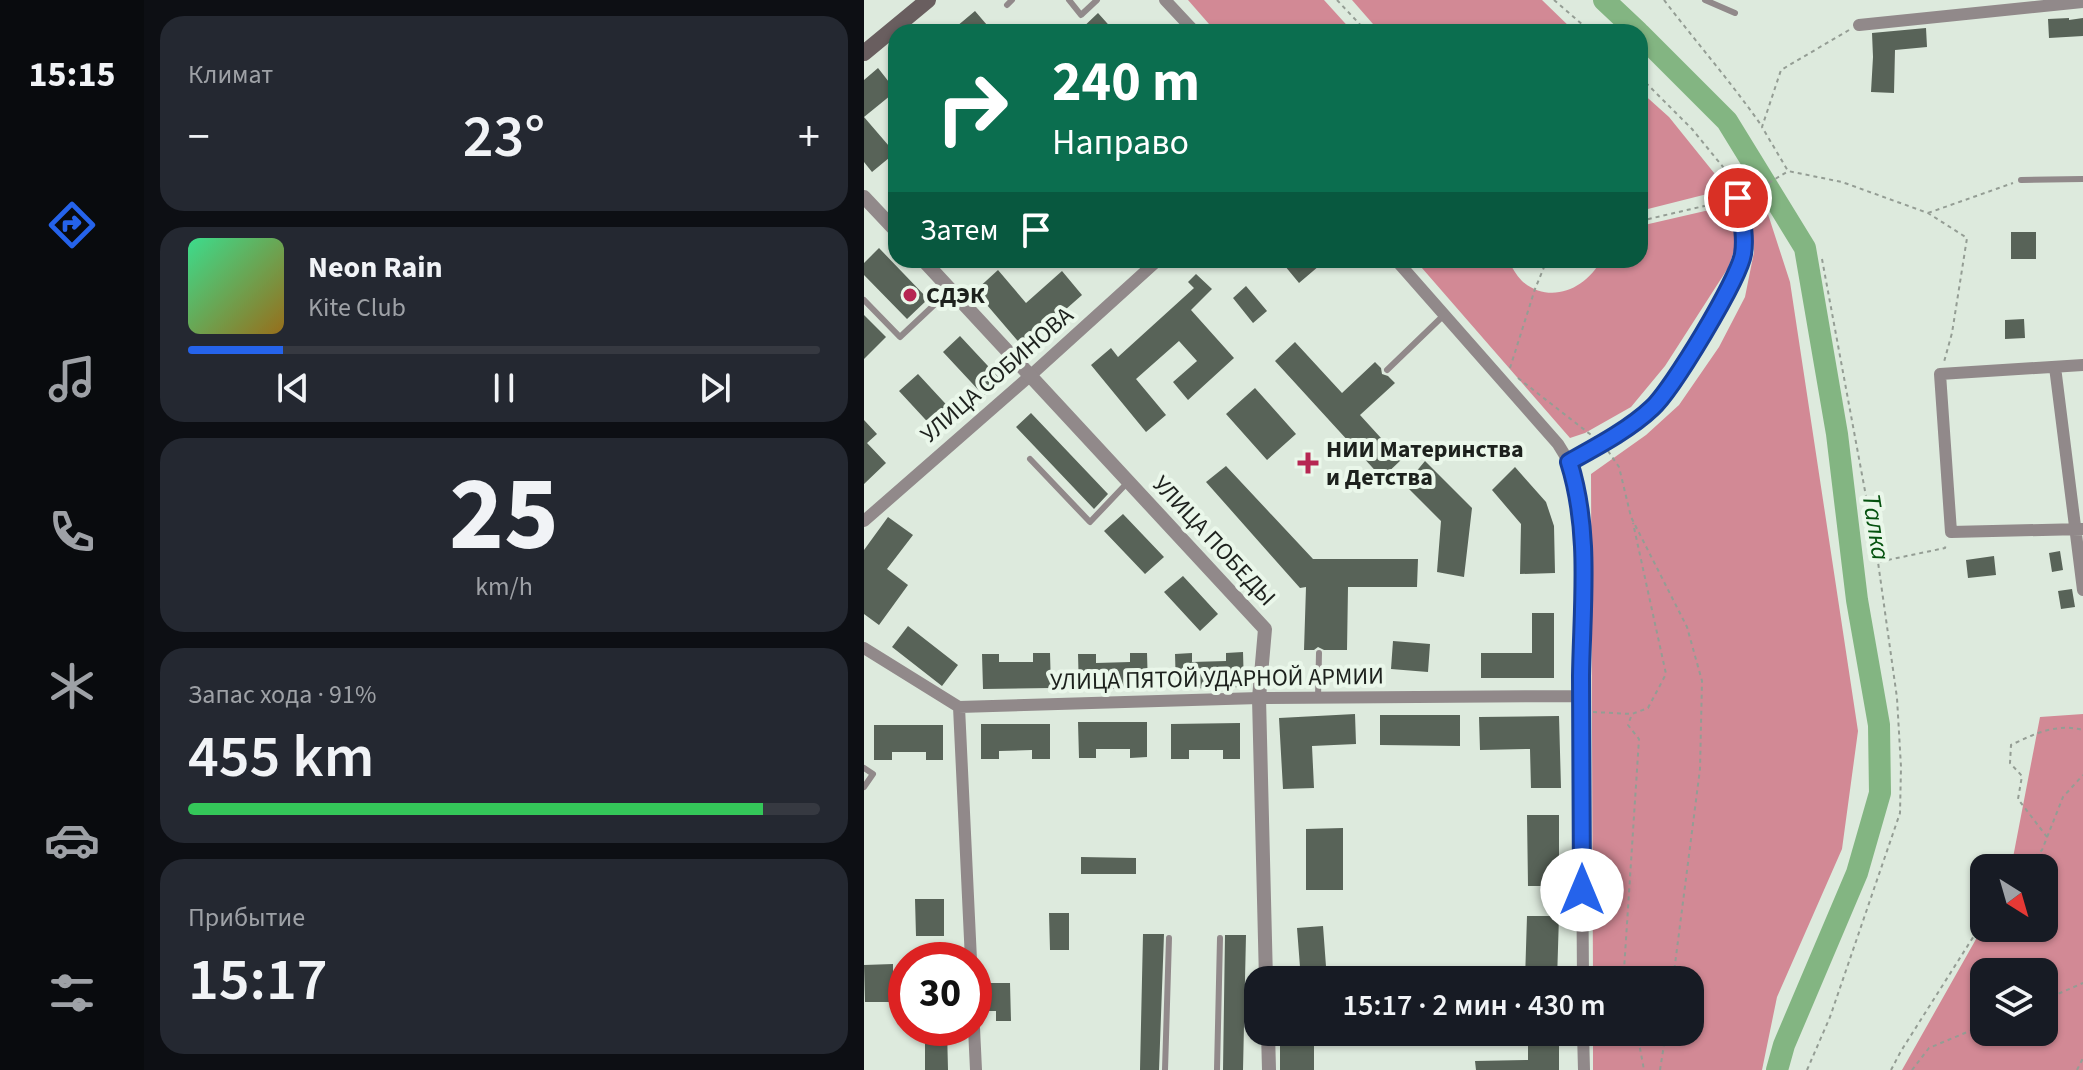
<!DOCTYPE html>
<html lang="ru">
<meta charset="utf-8">
<style>
body{margin:0;font-family:"Source Sans 3",sans-serif;background:#242831;color:#f1f3f6;height:100vh;display:flex;flex-direction:column;font-size:30px;white-space:nowrap}
*{box-sizing:border-box;margin:0}
p{font-size:26px;color:#9ea1a6}
.icon{flex:none;width:44px;height:44px;fill:none;stroke:currentColor;stroke-width:2;stroke-linecap:round;stroke-linejoin:round}
.map{position:relative;flex:1;overflow:hidden}
.details{display:flex;flex-direction:column;gap:16px;padding:16px;background:#0d0f14;width:720px}
.details>*{flex:none}
.banner{position:absolute;left:24px;top:24px;width:760px;height:244px;border-radius:24px;box-shadow:0 2px 6px #0004;background:#0b6e4f;color:#fff;overflow:hidden}
.needle{width:52px;rotate:143deg}
.tools{position:absolute;left:1106px;top:854px;display:grid;gap:16px}
.tools a{display:grid;place-items:center;width:88px;height:88px;border-radius:16px;background:#171b24;box-shadow:0 2px 6px #0004;font-size:40px}
.speed{position:absolute;left:24px;top:942px;display:flex;gap:16px;font-size:40px;font-weight:700;text-align:center}
.speed>*{display:grid;place-content:center;width:104px;height:104px;border-radius:50%;background:#171b24;box-shadow:0 2px 6px #0004;line-height:1}
.speed .limit{border:12px solid #d22;background:#fff;color:#111}
.pin{position:absolute;display:grid;place-items:center;width:68px;height:68px;color:#fff;margin:-34px;border:4px solid #fff;border-radius:50%;box-shadow:0 2px 8px #0007}
.me{position:absolute;width:88px;margin:-44px;rotate:0deg;stroke-linejoin:round;filter:drop-shadow(0 0 6px #0008)}
.turn{display:flex;align-items:center;gap:28px;height:168px;padding:0 32px;font-size:36px}
.turn .icon{width:104px;height:104px;stroke-width:2.5}
.turn b{display:block;font-size:56px;line-height:68px}
.then{display:flex;align-items:center;height:76px;padding:0 32px;background:#0003;gap:16px;font-size:30px}
.big{font-size:60px;font-weight:600;line-height:1.1}
.details .tile{flex:1;display:flex;flex-direction:column;justify-content:center;gap:12px;min-width:0;padding:0 28px;border-radius:24px;background:#242831}
.details .dial{align-items:center;gap:0}
.dial b{font-size:104px;line-height:1}
.song{display:flex;align-items:center;gap:24px}
.cover{width:96px;height:96px;border-radius:12px;background:linear-gradient(135deg,hsl(150 70% 55%),hsl(40 70% 35%))}
.played{height:8px;border-radius:4px;background:linear-gradient(90deg,#2563eb 15%,#363941 15%)}
.keys{display:flex;justify-content:space-around;direction:ltr}
.heat{display:flex;justify-content:space-between;align-items:center;font-size:44px;direction:ltr}
.charge{height:12px;border-radius:6px;background:linear-gradient(90deg,#34c759 91%,#363941 0)}
.trip{position:absolute;left:380px;top:966px;width:460px;height:80px;border-radius:24px;background:#171b24;box-shadow:0 2px 6px #0004;font-weight:600;line-height:80px;text-align:center}
main{display:flex;flex:1;min-height:0}
.tabs{display:flex;flex-direction:column;width:144px;justify-content:space-around;align-items:center;background:#090b0e;color:#9ea1a6}
.tabs .icon{width:56px;height:56px}
.tabs .current{color:#2563eb}
.tabs b{font-size:36px;color:#f1f3f6}
.map>svg:first-child{display:block}
.forest{fill:#d28995;fill-rule:evenodd}
.lines{fill:none;stroke-linecap:round;stroke-linejoin:round}
.river{stroke:#83b582;stroke-width:22}
.building{fill:#586358}
.path{stroke:#949d94;stroke-width:2;stroke-dasharray:4 4;stroke-linecap:butt}
.service{stroke:#91898a;stroke-width:6}
.minor{stroke:#91898a;stroke-width:12}
.tertiary{stroke:#91898a;stroke-width:14}
.secondary{stroke:#695e5f;stroke-width:16}
.route-casing{stroke:#184099;stroke-width:20}
.route{stroke:#2563eb;stroke-width:14}
.poi-dot{fill:#b62652;stroke:#eaf7ea;stroke-width:3}
.labels{text-anchor:middle;dominant-baseline:central;stroke-width:8;stroke-linejoin:round;paint-order:stroke}
.poi-label{font-size:24px;font-weight:bold;fill:#1d211d;stroke:#eaf7ea;text-anchor:start}
.street-label{font-size:24px;fill:#1d211d;stroke:#eaf7ea}
.water-label{font-size:26px;font-style:italic;fill:#05520f;stroke:#eaf7ea}
</style>
<main>
<nav class="tabs">
<b>15:15</b>
<svg class="icon current" aria-label="directions" viewBox="0 0 24 24"><path d="M12 3l9 9-9 9-9-9zM9 14v-3h6M13 9l2 2-2 2"/></svg>
<svg class="icon" aria-label="music" viewBox="0 0 24 24"><path d="M9 18V5l10-2v13"/><circle cx="6" cy="18" r="3"/><circle cx="16" cy="16" r="3"/></svg>
<svg class="icon" aria-label="phone" viewBox="0 0 24 24"><path d="M5 4h4l2 5-3 2q2 4 5 5l2-3 5 2v4C11 20 4 13 5 4z"/></svg>
<svg class="icon" aria-label="climate" viewBox="0 0 24 24"><path d="M12 3v18M4 7l16 10M4 17L20 7"/></svg>
<svg class="icon" aria-label="car" viewBox="0 0 24 24"><path d="M5 17H2v-5l4-1 3-4h7l3 4 3 1v5h-3M9 17h6M6 11h13"/><circle cx="7" cy="17" r="2"/><circle cx="17" cy="17" r="2"/></svg>
<svg class="icon" aria-label="filters" viewBox="0 0 24 24"><path d="M4 7h16M4 17h16"/><circle cx="9" cy="7" r="2"/><circle cx="15" cy="17" r="2"/></svg>
</nav>
<section class="details">
<div class="tile"><p>Климат</p>
<div class="heat"><a>−</a><b class="big">23°</b><a>+</a></div>
</div>
<div class="tile">
<div class="song"><i class="cover"></i><div><b>Neon Rain</b><p>Kite Club</p></div></div>
<div class="played"></div>
<div class="keys"><svg class="icon" aria-label="previous" viewBox="0 0 24 24"><path d="M18 5L8 12l10 7zM5 5v14"/></svg><svg class="icon" aria-label="pause" viewBox="0 0 24 24"><path d="M8 5v14M16 5v14"/></svg><svg class="icon" aria-label="next" viewBox="0 0 24 24"><path d="M6 5l10 7-10 7zM19 5v14"/></svg></div>
</div>
<div class="tile dial"><b>25</b><p>km/h</p></div>
<div class="tile"><p>Запас хода · 91%</p><b class="big">455 km</b><div class="charge"></div></div>
<div class="tile"><p>Прибытие</p><b class="big">15:17</b></div>
</section>
<div class="map">
<svg width="1219" height="1070" viewBox="0 0 1219 1070">
<rect width="100%" height="100%" fill="#ddeadd"/>
<path class="forest" d="M324,0H460L489,32H352Z
M488,0H678L711,32H516Z
M776,91L805,117L863,189L776,211Z
M867,205L872,245L864,268L801,366L767,407L721,433L706,438L551,260H644C648,267 652,275 658,281C686,305 722,289 737,260H776V226Z
M902,208L926,282L994,731L978,849L913,997L898,1070H729V1032H826V980H729L727,474L782,435L815,405L855,347L881,297L890,252L887,219Z
M1219,714V1070H1038L1120,925V928H1180V868H1147L1176,717ZM1180,972V1032H1120V972Z"/>
<g class="lines">
<path class="river" d="M740,0L774,32
M776,34L863,121L941,248L973,434L993,600L1015,725L1016,793L993,873L920,1045L913,1070"/>
</g>
<path class="building" d="M111,11L129,32H86Z
M234,13L251,32H214Z
M1205,18V20L1219,18V36L1185,38L1184,19Z
M1062,28L1063,47L1031,50L1030,93L1007,92L1009,57L1008,33Z
M14,68L32,91L0,117L31,153L8,172L0,162V80Z
M1147,232H1172V259H1147Z
M15,248L64,299L43,319L0,275V263Z
M416,260H462L435,283Z
M134,270L162,303L198,271L218,295L159,347L111,291Z
M332,274L348,289L327,310L370,358L324,400L309,382L333,361L315,341L272,379L302,415L282,432L227,365L247,348L254,357L330,288L324,282Z
M382,286L403,311L389,323L369,298Z
M0,315L22,337L0,359Z
M1160,319L1161,338L1141,339V320Z
M96,336L137,380L120,396L79,352Z
M431,342L478,393L511,362L517,368L518,374L524,376L531,383L496,415L537,460L518,478L411,361Z
M54,374L91,414L72,431L35,391Z
M391,388L432,434L403,460L362,414Z
M167,413L244,494L230,509L152,427Z
M0,420L13,434L3,443L22,463L0,484Z
M561,461L608,508L600,577L573,572L577,521L541,485Z
M362,466L449,559H554L553,587H484L483,650H460L454,647L450,650H440L442,587L436,588L342,482Z
M651,467L682,502L690,526L691,573L656,574L657,524L628,490Z
M259,514L300,557L281,574L240,531Z
M24,517L49,535L23,569L44,585L15,625L0,614V550Z
M1196,551L1199,570L1188,572L1185,553Z
M1130,556L1132,575L1104,578L1102,560Z
M319,576L354,614L336,631L300,592Z
M1208,589L1211,607L1197,609L1194,591Z
M668,613H690V678H617V653H668Z
M44,626L94,665L78,686L28,647Z
M529,641L566,644L564,672L527,669Z
M379,652L380,687L312,689L311,654L328,653V662L362,661V653Z
M169,653H186L187,688L119,689L118,654H135V662H169Z
M266,653H283L284,688L215,690L214,654H232V663L266,662Z
M491,714L492,744L448,746L450,788L419,789L415,718Z
M516,715H596V746L516,745Z
M695,716L697,788H667L666,749L616,750L615,717Z
M214,722H283V757L266,758V749H232V758H215Z
M376,723V759H359V750H325V759H307V724Z
M117,724H186V759H168V750L135,751V759H117Z
M10,725H79V760H62V752H28V760H10Z
M663,815H695V886H664Z
M479,828V890H442V829Z
M217,857L272,858V874H217Z
M51,899H80V936H52Z
M185,913H205V950H186Z
M663,916H695L693,980H661Z
M459,926L463,980H437L433,928Z
M279,934H300L295,1070H276Z
M361,935H382L379,1070H359Z
M29,964V1002H1L0,965Z
M123,983H146L147,1021H132V1011H123Z
M61,1029H83L84,1070H61Z
M416,1032H450V1070H416Z
M664,1032H695V1070H612L611,1061L664,1060Z"/>
<g class="lines">
<path class="path" d="M473,0L503,32
M690,0L727,32
M800,0C832,42 867,82 897,125
M985,30L917,70L898,127L924,171L978,182L1064,213L1103,238L1088,333L1080,362
M776,77L828,129L877,189
M884,195L923,172
M1064,213L1149,183
M776,221L866,200
M958,259L1014,561
M646,368L671,289L683,260
M654,378L731,438
M744,451L755,467L767,517L823,627L838,681L836,769L809,980
M729,712L768,714L784,708L802,674L769,523
M1183,837L1154,799L1158,776L1146,763L1147,745C1170,734 1192,723 1219,730
M1159,868L1178,850L1199,797L1219,775
M762,980L760,970L775,739L764,725L768,714
M1180,1000L1219,983
M773,1032L780,1070
M796,1070L802,1032
M943,1070L966,1017L1036,813L1037,767L1033,698L1014,562L1081,548L1082,544
M1027,1070L1037,1051L1120,920
M1048,1070L1065,1048L1120,1025
M1213,1070L1219,1058"/>
<path class="service" d="M205,0L217,15L233,0
M841,0L871,13
M143,5L148,0
M1157,180L1219,179
M0,300L36,337L86,290
M523,370L580,315
M166,459L226,522L263,483
M705,462C732,447 766,429 789,408C808,390 875,279 879,254C882,235 877,217 874,198
M454,698L455,653
M0,768L9,774L0,787
M301,1070L305,938
M353,1070L356,938"/>
<path class="minor" d="M301,0L331,32
M995,25L1219,2
M532,260L694,444L705,462L713,487L719,545L717,696L719,980
M1219,365L1076,374L1087,532L1219,529
M1191,367L1219,590
M0,521L167,375L294,260
M0,648L95,707L395,698L717,696
M95,707L107,960
M110,1028L112,1070
M719,1032L720,1070"/>
<path class="tertiary" d="M0,197L32,231
M59,260L401,629L395,698L402,980
M404,1032L405,1070"/>
<path class="secondary" d="M0,53L64,0"/>
</g>
<g class="lines">
<g class="route-casing">
<path id="route" d="M718,890C718,819 717,747 717,676C718,605 727,531 705,462C732,447 766,429 788,408C808,390 875,279 879,254C882,235 877,217 874,198"/>
</g>
<use href="#route" class="route"/>
</g>
<g class="poi-dot">
<circle cx="46" cy="295" r="8"/>
<path d="M440 451h8v8h8v8h-8v8h-8v-8h-8v-8h8z"/>
</g>
<g class="labels">
<g class="poi-label">
<text x="62" y="295">СДЭК</text>
<text x="462" y="449">НИИ Материнства<tspan x="462" dy="28">и Детства</tspan></text>
</g>
<g class="street-label">
<text transform="translate(133 375) rotate(-41)">УЛИЦА СОБИНОВА</text>
<text transform="translate(350 541) rotate(47)">УЛИЦА ПОБЕДЫ</text>
<text transform="translate(353 679) rotate(-1)">УЛИЦА ПЯТОЙ УДАРНОЙ АРМИИ</text>
</g>
<g class="water-label">
<text transform="translate(1012 527) rotate(81)">Талка</text>
</g>
</g>
</svg>
<div class="tools">
<a><svg class="needle" viewBox="-14 -14 28 28"><path d="M0-13l5 13h-10z" fill="#e53935"/><path d="M0 13l5-13h-10z" fill="#9ea1a6"/></svg></a>
<a><svg class="icon" aria-label="layers" viewBox="0 0 24 24"><path d="M12 4l9 5-9 5-9-5zM3 14l9 5 9-5"/></svg></a>
</div>
<div class="speed"><div class="limit">30</div></div>
<div class="pin" style="left:874px;top:198px;background:#d93025"><svg class="icon" aria-label="arrive" viewBox="0 0 24 24"><path d="M6 21V4h12l-3 4 3 4H6"/></svg></div>
<svg class="me" style="left:718px;top:890px" viewBox="-20 -20 40 40"><circle r="19" fill="#fff"/><path d="M0-13L10 11 0 6-10 11z" fill="#2563eb"/></svg>
<div class="trip">15:17 · 2 мин · 430 m</div>
<div class="banner">
<div class="turn"><svg class="icon" aria-label="right" viewBox="0 0 24 24"><path d="M7 20v-9h11M14 6l5 5-5 5"/></svg><div><b>240 m</b>Направо</div></div>
<div class="then">Затем<svg class="icon" aria-label="arrive" viewBox="0 0 24 24"><path d="M6 21V4h12l-3 4 3 4H6"/></svg></div>
</div>
</div>
</main>
